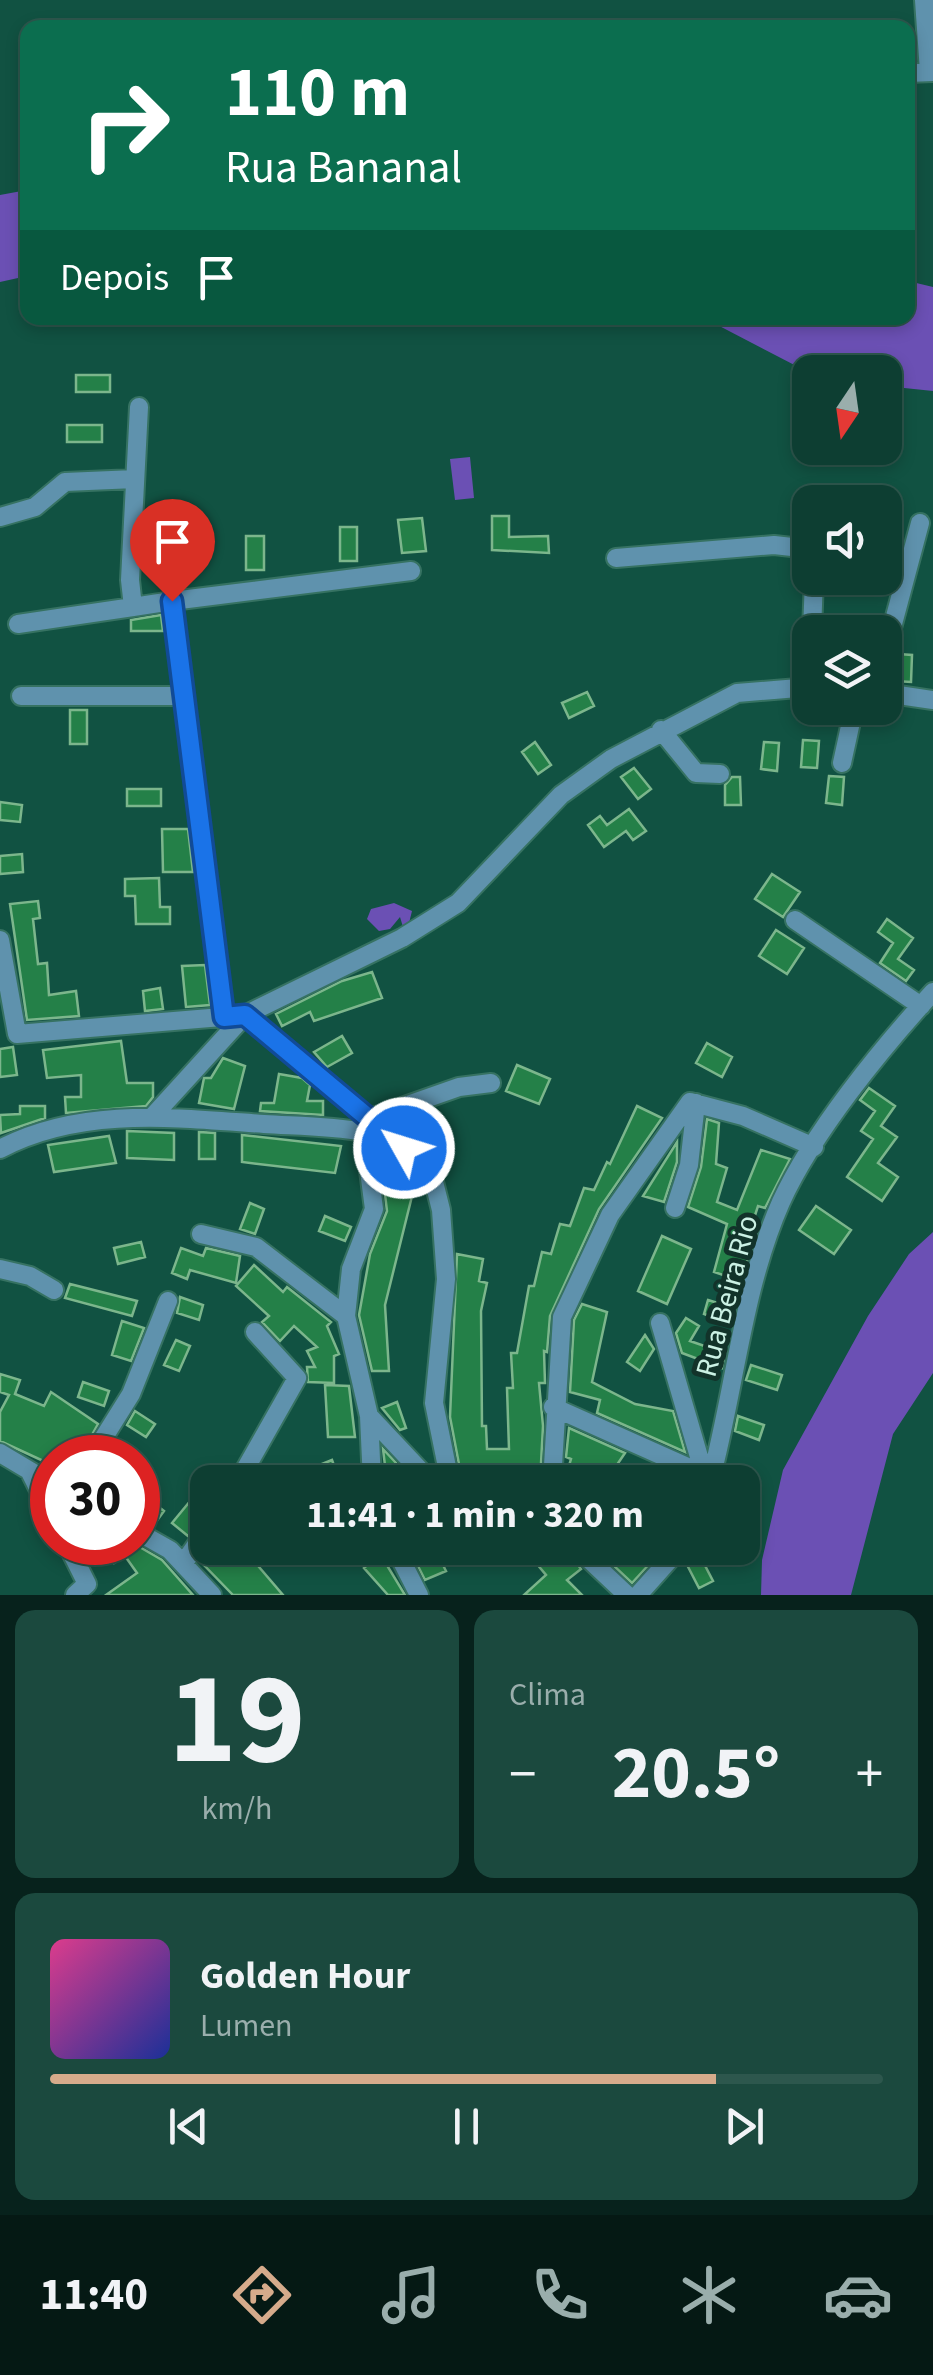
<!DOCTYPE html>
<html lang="pt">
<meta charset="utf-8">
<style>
body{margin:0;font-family:"Source Sans 3",sans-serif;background:#1b493e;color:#f1f3f6;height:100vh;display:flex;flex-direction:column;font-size:38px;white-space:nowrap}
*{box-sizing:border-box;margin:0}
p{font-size:32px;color:#9aaeac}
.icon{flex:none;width:55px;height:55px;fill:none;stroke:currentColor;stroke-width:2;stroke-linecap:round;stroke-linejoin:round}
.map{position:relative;height:1595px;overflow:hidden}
.side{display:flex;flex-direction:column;gap:15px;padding:15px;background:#07221c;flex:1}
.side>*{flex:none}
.top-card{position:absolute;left:20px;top:20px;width:895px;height:305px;border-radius:20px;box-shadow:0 5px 15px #0003,0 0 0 2px #2d574d;background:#0b6e4f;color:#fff;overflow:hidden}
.needle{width:65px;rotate:193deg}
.buttons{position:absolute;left:792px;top:355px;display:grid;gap:20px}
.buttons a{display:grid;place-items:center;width:110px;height:110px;border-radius:20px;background:#0d3e32;box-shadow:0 5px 15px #0003,0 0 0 2px #2d574d;font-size:50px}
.speed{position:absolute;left:30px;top:1435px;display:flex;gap:20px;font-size:50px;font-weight:700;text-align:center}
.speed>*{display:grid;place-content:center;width:130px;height:130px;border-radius:50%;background:#0d3e32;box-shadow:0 5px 15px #0003,0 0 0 2px #2d574d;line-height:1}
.speed .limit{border:15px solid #d22;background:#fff;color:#111}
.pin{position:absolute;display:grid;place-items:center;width:85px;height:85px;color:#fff;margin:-102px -42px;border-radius:50% 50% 50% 0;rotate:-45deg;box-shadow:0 0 10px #0007}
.pin .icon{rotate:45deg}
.me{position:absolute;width:110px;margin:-55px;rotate:309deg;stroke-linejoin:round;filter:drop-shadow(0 0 8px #0008)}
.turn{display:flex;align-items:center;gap:35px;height:210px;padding:0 40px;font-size:45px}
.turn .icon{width:130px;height:130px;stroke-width:2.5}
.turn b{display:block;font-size:70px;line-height:85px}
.then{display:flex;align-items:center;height:95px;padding:0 40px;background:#0003;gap:20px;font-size:38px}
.big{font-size:75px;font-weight:700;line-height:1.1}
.side .card{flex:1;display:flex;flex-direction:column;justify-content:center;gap:15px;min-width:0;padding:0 35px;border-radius:20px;background:#1b493e}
.side .dial{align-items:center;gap:0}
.dial b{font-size:130px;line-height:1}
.song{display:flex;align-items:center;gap:30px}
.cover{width:120px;height:120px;border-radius:15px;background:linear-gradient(135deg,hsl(330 70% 55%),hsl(230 70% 35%))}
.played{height:10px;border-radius:5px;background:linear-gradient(90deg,#d6ab8b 80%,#2d574d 80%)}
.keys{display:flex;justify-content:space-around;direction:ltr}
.heat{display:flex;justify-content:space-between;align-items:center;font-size:55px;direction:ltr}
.side .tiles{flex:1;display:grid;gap:15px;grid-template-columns:1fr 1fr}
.card:last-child{grid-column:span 2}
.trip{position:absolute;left:190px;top:1465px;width:570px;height:100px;border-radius:20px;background:#0d3e32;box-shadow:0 5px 15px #0003,0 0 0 2px #2d574d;font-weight:700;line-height:100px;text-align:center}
.dock{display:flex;height:160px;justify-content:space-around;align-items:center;background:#051914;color:#9aaeac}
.dock .icon{width:70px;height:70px}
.dock .active{color:#d6ab8b}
.dock b{font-size:45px;color:#f1f3f6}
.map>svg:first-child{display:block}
.water{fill:#6b50b4}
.building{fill:#248048;stroke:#7cb68c;stroke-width:2.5}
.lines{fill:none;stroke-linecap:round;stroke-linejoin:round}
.minor-casing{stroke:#367262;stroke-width:22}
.minor{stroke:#5f92ad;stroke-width:18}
.route-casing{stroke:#114b97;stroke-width:25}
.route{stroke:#1a73e8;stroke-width:18}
.labels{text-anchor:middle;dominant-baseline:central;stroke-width:10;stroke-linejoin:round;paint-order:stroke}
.street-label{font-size:30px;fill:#cbf1e4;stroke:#12332a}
</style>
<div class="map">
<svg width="933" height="1595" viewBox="0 0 933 1595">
<rect width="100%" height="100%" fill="#115242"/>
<path class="water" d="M27,190V276L0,282V195Z
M908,281L933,287V391L885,386V372L806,371L704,318H908Z
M470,457L474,498L455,500L450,459Z
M394,903L412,911L409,923L403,927L400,917L390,929L379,931L367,919L371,909Z
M933,1232V1373L893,1434L851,1595H761L762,1560L783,1470L868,1316L909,1254Z"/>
<path class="building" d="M76,375H110V392H76Z
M67,425H102V442H67Z
M492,516H509V537L548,536L549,553L492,550Z
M422,518L426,551L402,553L398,520Z
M340,527H357V561H340Z
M246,536H264V570H246Z
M161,615L163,631H131V620Z
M898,654L912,655L911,682L895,681Z
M587,692L594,706L569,718L562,703Z
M70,710H87V744H70Z
M803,740L819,741L817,768L801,767Z
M535,742L551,765L538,774L522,752Z
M764,742L779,743L777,771L761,769Z
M634,768L651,789L638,799L621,777Z
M829,776L844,777L842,805L826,803Z
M732,777H740L741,805H725V785Z
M127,789H161V806H127Z
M0,802L22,805L20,822L0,820Z
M629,809L646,831L633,840L626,831L604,847L588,825L600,816L607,825Z
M162,829H188L193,872H163Z
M22,854L23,872L0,874V856Z
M772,874L800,892L783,917L755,899Z
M159,878L160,907H170V924H136L135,896H125V879Z
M38,901L40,918L33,919L38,964L47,963L49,995L76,991L79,1016L27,1020L10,904Z
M887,919L913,938L898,959L914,970L906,981L880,963L893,943L878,932Z
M776,930L804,948L787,974L759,956Z
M205,965L210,1005L186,1007L182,966Z
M372,972L382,998L314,1021L310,1012L282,1026L276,1014L342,981Z
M160,988L163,1009L145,1011L143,991Z
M342,1036L352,1053L327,1067L314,1052Z
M121,1041L127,1083H153V1097L146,1106L66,1113L65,1097H81V1075L47,1078L43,1050Z
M707,1043L732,1057L722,1077L696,1063Z
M13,1047L17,1075L0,1077V1049Z
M223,1058L245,1066L234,1109L199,1103L204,1078H211Z
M517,1065L550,1079L539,1104L506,1091Z
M279,1074L302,1078L310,1085L307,1101H323V1115L260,1111L261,1103H274Z
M869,1088L895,1106L881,1126L897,1137L878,1163L898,1177L882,1201L847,1177L873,1139L861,1131L875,1111L860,1100Z
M20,1106H45V1118L1,1133L0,1115L20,1114Z
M637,1106L662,1118L599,1209L550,1316L547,1352L544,1351L545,1383H539L543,1426L540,1482L462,1480L450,1417L457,1254L483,1259L479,1281L487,1283L481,1311L482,1426H486L487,1449H509L507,1388H513L511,1353H517L529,1286H534L542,1252L551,1254L560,1224L570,1226L584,1188L594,1190L607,1162L610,1164Z
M707,1119L719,1123L716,1164L727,1168L717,1202L737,1210L761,1150L790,1159L765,1208L758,1206L747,1240L753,1242L741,1281L714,1272L727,1224L688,1207L701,1167Z
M127,1131L174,1133V1160L127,1158Z
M199,1132L215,1133V1159H199Z
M242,1135L341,1146L335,1173L242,1162Z
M109,1136L116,1163L54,1172L48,1145Z
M677,1142V1162L664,1202L643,1196Z
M382,1169H409V1188H414L385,1305L389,1371H372L359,1315L370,1254L387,1211Z
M250,1203L264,1209L255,1234L240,1229Z
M816,1206L851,1230L834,1254L799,1230Z
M325,1216L351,1227L345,1241L319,1231Z
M662,1236L691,1249L667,1304L638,1291Z
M141,1242L145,1257L118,1264L114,1248Z
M181,1248L203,1256L206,1248L240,1256L236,1283L190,1270L187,1279L172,1273Z
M254,1265L283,1292L287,1287L331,1322L327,1326L339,1354L334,1356V1383L308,1382L307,1367H315L307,1351L317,1347L294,1326L280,1341L262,1322L269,1316L236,1286Z
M70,1284L137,1301L132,1316L65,1298Z
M180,1297L203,1305L199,1320L177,1313Z
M708,1300L734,1308L731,1324L704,1314Z
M582,1304L607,1312L592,1382L635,1404L673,1411L685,1452L597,1413L600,1400L570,1392L574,1320Z
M686,1318L699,1326L690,1341L725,1353L722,1368L682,1353L676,1333Z
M122,1321L144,1328L131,1361L112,1355Z
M645,1335L654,1349L640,1371L627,1362Z
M176,1340L190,1346L179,1371L164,1365Z
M751,1365L782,1375L777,1390L746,1380Z
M0,1374L20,1380L15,1394L44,1406L51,1392L98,1424L79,1458H52V1465L0,1441V1412L9,1395L0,1392Z
M83,1382L109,1391L104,1406L78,1397Z
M325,1385L349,1386L355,1437H328Z
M397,1402L406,1428L400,1430L382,1408Z
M135,1411L155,1424L146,1437L127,1425Z
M738,1416L764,1425L759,1440L735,1431Z
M569,1428L625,1453L608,1478L601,1473L597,1482L565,1479L571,1459L566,1457Z
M383,1449L396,1463L404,1482H387Z
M332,1460L340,1482H323L317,1466Z
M653,1465L676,1475L684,1482H642Z
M196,1494L208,1503V1516L188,1536L172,1523Z
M146,1497L164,1511L153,1526L138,1516Z
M89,1542H131L162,1560L193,1595H106L137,1573L125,1556L114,1563L105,1550L99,1555Z
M210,1548H253L247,1553L283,1595H233L200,1561Z
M542,1548H565L581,1569L567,1580L582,1595H524L546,1575L531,1557Z
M595,1548H664L632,1583Z
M383,1550L388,1567L405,1595H388L364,1568Z
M698,1552L713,1581L699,1588L685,1561Z
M439,1557L446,1571L425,1580L418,1566Z"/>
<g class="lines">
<g class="minor-casing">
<path id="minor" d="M924,0L929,72
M908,73L933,72
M139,407L130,580L133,607L172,601L224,1017
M0,517L35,507L65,482L135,479
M616,558L774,545L810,549
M172,601L411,571
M18,624L133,607
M812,632L814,578
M885,654L920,523
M885,693L933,700
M21,696H184
M661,730L696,773L720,774
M842,763L854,708
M795,920L921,1006
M0,940L17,1034L234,1016
M245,1015L431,1170L441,1210L446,1279L434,1403L450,1482
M153,1116L245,1015L402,938L458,903L561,795L611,759L737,693L810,687
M368,1119L459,1087L491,1083
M0,1149C81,1106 177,1118 264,1124C297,1126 331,1126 364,1132L374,1209L351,1269L346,1316L369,1416L372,1482
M675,1208L689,1165L696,1103
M201,1234L256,1247L346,1316
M0,1269L30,1276L54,1290
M660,1323L704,1474
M553,1407L712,1478
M369,1416L431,1482
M0,1453L52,1484
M91,1458L131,1394L168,1301
M30,1472L52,1516
M238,1482L297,1378L255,1332
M552,1482L562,1317L610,1215L690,1102L743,1116L814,1147
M710,1482C735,1390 742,1290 781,1202C813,1132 881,1049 933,992
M138,1532L170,1550L212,1595
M66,1542L87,1584L75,1595
M395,1548L419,1595
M577,1548L627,1595
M183,1564L208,1528
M638,1595L680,1548"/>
</g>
<use href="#minor" class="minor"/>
</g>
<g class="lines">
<g class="route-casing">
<path id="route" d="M172,601L224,1017L245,1015L404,1148"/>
</g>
<use href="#route" class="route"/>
</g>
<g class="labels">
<g class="street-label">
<text transform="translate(727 1296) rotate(-75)">Rua Beira Rio</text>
</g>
</g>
</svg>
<div class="buttons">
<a><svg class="needle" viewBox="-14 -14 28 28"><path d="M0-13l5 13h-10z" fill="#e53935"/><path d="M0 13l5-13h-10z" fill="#9aaeac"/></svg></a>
<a><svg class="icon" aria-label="sound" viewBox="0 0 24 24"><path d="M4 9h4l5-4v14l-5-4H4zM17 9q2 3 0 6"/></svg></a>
<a><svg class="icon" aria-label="layers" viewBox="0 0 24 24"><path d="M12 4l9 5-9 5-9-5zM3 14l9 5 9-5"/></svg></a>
</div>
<div class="speed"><div class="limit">30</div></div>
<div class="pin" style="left:172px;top:601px;background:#d93025"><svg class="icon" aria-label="arrive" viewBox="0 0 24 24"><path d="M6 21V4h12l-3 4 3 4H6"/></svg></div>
<svg class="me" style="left:404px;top:1148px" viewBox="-20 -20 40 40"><circle r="17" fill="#1a73e8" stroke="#fff" stroke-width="3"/><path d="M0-11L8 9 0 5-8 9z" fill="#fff"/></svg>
<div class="trip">11:41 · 1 min · 320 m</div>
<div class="top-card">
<div class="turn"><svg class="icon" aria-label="right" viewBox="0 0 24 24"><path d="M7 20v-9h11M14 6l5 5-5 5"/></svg><div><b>110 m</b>Rua Bananal</div></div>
<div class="then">Depois<svg class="icon" aria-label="arrive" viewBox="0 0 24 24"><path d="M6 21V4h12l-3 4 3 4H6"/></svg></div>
</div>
</div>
<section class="side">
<div class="tiles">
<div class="card dial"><b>19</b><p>km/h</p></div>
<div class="card"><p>Clima</p>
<div class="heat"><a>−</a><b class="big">20.5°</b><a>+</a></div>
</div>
<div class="card">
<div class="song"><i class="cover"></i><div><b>Golden Hour</b><p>Lumen</p></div></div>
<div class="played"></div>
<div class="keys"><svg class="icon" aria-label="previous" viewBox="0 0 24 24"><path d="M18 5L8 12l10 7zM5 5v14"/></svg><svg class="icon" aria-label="pause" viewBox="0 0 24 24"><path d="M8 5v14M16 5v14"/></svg><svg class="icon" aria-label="next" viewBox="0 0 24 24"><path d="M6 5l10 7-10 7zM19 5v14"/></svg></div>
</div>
</div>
</section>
<nav class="dock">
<b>11:40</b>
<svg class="icon active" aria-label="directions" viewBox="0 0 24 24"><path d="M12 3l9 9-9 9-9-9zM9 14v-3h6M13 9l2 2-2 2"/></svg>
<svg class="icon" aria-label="music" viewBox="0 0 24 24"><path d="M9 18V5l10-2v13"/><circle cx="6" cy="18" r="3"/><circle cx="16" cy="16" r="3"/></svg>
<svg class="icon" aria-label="phone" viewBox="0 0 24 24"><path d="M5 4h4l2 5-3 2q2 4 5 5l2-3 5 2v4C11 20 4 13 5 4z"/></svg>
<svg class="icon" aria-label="climate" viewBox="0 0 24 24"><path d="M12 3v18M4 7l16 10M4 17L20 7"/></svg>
<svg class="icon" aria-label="car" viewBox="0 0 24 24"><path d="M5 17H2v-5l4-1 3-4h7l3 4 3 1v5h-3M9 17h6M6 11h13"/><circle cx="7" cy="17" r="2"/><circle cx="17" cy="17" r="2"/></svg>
</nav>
